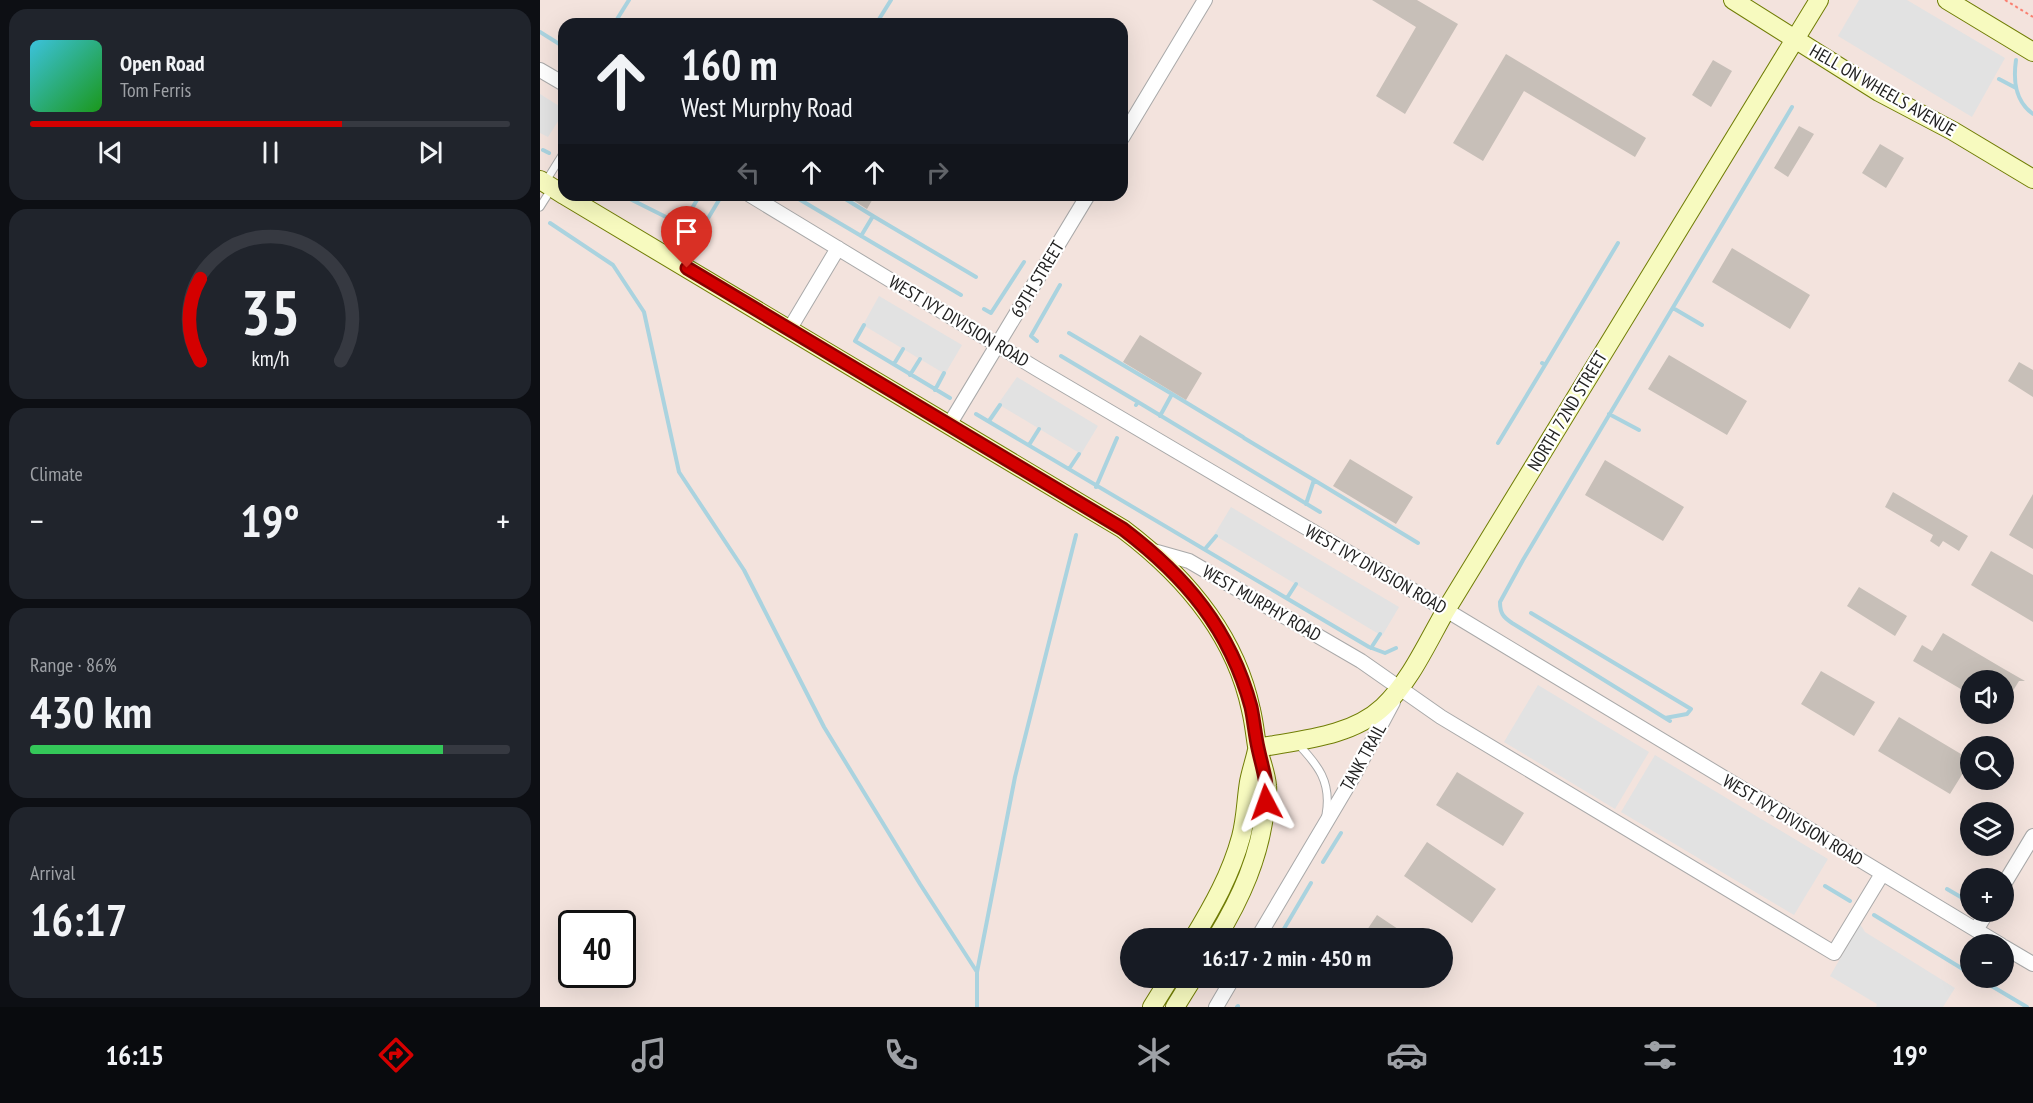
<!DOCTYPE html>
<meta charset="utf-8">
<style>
body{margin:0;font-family:"PT Sans Narrow",sans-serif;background:#20242c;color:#f1f3f6;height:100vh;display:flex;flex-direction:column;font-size:22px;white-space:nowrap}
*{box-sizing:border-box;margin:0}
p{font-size:20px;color:#9ea1a6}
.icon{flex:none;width:33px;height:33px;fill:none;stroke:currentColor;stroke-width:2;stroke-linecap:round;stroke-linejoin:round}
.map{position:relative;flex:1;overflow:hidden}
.panel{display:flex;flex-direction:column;gap:9px;padding:9px;background:#0d0f14;width:540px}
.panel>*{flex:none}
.guide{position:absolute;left:18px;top:18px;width:570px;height:183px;border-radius:18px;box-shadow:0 6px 24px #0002;background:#171b24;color:#f1f3f6;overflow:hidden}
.buttons{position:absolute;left:1420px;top:670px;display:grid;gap:12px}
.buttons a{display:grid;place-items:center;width:54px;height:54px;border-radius:50%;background:#171b24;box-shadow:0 6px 24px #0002;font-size:30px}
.speed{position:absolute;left:18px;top:910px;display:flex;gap:12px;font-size:30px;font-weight:700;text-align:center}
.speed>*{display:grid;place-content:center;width:78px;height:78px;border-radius:50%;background:#171b24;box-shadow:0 6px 24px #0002;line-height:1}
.speed .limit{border:3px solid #111;border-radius:9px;background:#fff;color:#111}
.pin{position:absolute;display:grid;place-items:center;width:51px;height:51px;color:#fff;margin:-62px -26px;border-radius:50% 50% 50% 0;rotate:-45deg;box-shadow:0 0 6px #0007}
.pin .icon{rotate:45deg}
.me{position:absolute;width:66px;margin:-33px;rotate:356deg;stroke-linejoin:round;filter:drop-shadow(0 0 4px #0008)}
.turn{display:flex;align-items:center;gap:21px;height:126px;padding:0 24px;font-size:27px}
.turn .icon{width:78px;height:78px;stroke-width:2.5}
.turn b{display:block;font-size:42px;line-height:51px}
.lanes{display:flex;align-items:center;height:57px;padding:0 24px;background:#0003;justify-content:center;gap:30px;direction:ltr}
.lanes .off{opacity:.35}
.big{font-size:45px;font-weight:800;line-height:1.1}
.panel .tile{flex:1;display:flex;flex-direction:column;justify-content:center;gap:9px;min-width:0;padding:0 21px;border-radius:18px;background:#20242c}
.panel .dial{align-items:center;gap:0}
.dial svg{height:156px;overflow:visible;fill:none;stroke:#363941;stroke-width:7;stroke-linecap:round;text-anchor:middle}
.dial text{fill:#f1f3f6;stroke:none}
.song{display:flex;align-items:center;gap:18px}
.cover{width:72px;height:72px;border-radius:9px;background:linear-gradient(135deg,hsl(190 70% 55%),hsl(120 70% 35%))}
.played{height:6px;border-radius:3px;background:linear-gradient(90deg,#d40000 65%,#363941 65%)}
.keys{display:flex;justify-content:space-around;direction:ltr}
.heat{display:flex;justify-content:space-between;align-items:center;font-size:33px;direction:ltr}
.charge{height:9px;border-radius:4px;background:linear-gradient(90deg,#34c759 86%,#363941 0)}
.trip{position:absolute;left:580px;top:928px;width:333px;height:60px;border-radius:30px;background:#171b24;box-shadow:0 6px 24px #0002;font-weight:800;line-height:60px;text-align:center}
.menu{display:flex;height:96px;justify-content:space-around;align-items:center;background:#090b0e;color:#9ea1a6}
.menu .icon{width:42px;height:42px}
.menu .current{color:#d40000}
.menu b{font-size:27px;color:#f1f3f6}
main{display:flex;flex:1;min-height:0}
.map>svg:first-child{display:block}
.military{fill:#f3e3dd;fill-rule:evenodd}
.parking{fill:#e2e2e2}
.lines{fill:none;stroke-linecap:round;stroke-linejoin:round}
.stream{stroke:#aad3df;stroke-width:4}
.building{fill:#c7bfb8}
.lane-casing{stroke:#a9a9a9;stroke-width:9}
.street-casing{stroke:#a9a9a9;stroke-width:16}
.secondary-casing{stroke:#707d05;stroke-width:20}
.path{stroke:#fa8072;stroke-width:2;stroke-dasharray:3 3;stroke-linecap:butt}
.lane{stroke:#fff;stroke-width:7}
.street{stroke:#fff;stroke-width:14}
.secondary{stroke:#f7fabf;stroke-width:18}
.route-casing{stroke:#8a0000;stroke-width:15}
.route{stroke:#d40000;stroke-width:10}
.labels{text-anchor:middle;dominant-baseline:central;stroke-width:4.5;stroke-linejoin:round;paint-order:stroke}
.street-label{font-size:18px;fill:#222;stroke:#fff}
</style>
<main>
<section class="panel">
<div class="tile">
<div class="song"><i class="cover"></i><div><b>Open Road</b><p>Tom Ferris</p></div></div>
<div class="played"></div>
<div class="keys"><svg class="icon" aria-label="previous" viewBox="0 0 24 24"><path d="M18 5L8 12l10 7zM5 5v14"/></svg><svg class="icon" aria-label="pause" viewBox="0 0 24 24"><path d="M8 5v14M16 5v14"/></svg><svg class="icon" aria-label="next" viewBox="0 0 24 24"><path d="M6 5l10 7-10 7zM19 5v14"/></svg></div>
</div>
<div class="tile dial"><svg viewBox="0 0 100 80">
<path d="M14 69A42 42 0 1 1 86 69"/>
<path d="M14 69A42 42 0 0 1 14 27" stroke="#d40000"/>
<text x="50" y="56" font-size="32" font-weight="700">35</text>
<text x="50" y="72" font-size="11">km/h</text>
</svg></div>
<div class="tile"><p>Climate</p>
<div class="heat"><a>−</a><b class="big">19°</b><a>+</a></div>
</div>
<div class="tile"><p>Range · 86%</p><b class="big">430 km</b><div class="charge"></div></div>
<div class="tile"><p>Arrival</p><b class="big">16:17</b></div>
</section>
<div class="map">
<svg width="1493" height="1007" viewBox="0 0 1493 1007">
<rect width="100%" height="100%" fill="#f2efe9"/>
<path class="military" d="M0,0H1493V1007H0ZM24,24H582V195H24ZM1431,681H1464V714H1431ZM1431,747H1464V780H1431ZM1431,813H1464V846H1431ZM1431,879H1464V912H1431ZM32,924H82V975H32ZM591,939H903V978H591ZM1431,945H1464V978H1431Z"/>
<path class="parking" d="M1319,0H1367L1465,58L1432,117L1298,36Z
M0,94L24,109V112L8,137L0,133Z
M339,296L422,345L405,374L323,325Z
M477,377L558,426L541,454L458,404Z
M691,507L859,607L842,636L674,535Z
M998,685L1109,752L1075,809L964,742Z
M1115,755L1288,859L1254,915L1081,812Z
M1320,924L1325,932L1415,988L1403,1007H1336L1337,1004L1290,976Z"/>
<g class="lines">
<path class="stream" d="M74,24L89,0
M336,24L351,0
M0,32L24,47
M1476,60C1473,81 1475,101 1493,114
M1459,79L1476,88
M3,150L9,153
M82,195L142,225
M252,195L421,295
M299,195L333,216
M10,223L73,265L104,312L139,472L204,570L284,727L380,884L437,972V1007
M137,233L160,195
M321,236L333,216L436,277
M152,245L179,200
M1133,308L1162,325
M444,309L451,313L484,262
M324,325L315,341L410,398
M529,333L632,394
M497,341L491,336L520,285
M521,356L598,402L596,405
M354,364L363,349
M1005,365L1078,243
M370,375L380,359
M395,390L404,373
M598,402L780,512
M436,414L829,647L845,653L856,648
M1069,414L1099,430
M620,416L632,394L703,437
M449,421L460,405
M704,438L774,480
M958,443L1005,365L1002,363
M489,445L499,429
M529,469L539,454
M556,487L577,438
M766,504L774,480L878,543
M665,549L676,536
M747,598L756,584
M991,613L1151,709L1147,714L1125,718
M831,648L840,634
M1130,721L972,623C963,617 960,613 960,602L983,560L1252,107
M783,862L801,833
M1285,886L1310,901
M1407,889L1431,903
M1334,915L1431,974
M738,939L771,883
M437,972L475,777L536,535
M1438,978L1487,1007
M697,1007L698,1006"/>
</g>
<path class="building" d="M832,0H877L918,24L865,114L836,96L876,27Z
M966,54L1106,138L1095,157L984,91L943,161L913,143Z
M1173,60L1192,71L1171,107L1152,95Z
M1259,126L1274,134L1248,177L1234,168Z
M1340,144L1364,158L1346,188L1322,173Z
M305,195H335L327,209Z
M1192,248L1270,295L1250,329L1172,282Z
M600,335L662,373L646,400L583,362Z
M1129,355L1207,401L1187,435L1108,389Z
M1479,362L1493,370V397L1468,381Z
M810,459L873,497L856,524L793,486Z
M1065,460L1144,507L1123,541L1045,495Z
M1353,492L1428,536L1419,551L1403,541L1399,547L1390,541L1393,535L1345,507Z
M1493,494V549L1469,535Z
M1451,551L1493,575V622L1431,585Z
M1319,587L1367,616L1355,636L1307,606Z
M1403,633L1464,669L1485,681H1479L1464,705V681H1431V695L1373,661L1382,645L1392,651Z
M1281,671L1335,702L1314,736L1261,704Z
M1359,717L1431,760L1410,794L1338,751Z
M917,772L984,813L963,846L896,805Z
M887,842L956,889L932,923L864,876Z
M837,915L873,939H821Z"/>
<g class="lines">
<g class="lane-casing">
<path id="lane" d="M6,181L24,152
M0,207L12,188
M757,743C778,765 792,782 786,815"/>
</g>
<g class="street-casing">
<path id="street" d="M0,70L24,84
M582,138L665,0
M210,195L497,369L906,610L1461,945
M249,330L298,248
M409,425L548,195
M610,550L649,561L821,661L901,717L1294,953L1342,874
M1464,884L1493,836
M1436,930L1447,912
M717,939L813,777L853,702
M1464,947L1493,964
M676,1007L693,978"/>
</g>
<g class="secondary-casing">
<path id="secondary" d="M1193,0L1339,92L1413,131L1493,179
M1407,0L1493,52
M0,180L24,195
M24,195L583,529C644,575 695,633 711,710C714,722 715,734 717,746C720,759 726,772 727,786C728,793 726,801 725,808C720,856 701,898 676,939
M718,748C759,740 811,737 843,707C870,682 888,641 906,610L1279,0
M653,939C673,906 691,874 701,837C706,819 706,800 709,782C711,771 715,760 717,750
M612,1007L630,978
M635,1007L653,978"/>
</g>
<path class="path" d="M1465,0L1493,17"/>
<use href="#lane" class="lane"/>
<use href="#street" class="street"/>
<use href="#secondary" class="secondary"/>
</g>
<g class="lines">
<g class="route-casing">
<path id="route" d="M147,268L583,529C646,577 690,629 711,707C714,721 715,735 718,748C722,767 728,782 726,802"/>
</g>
<use href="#route" class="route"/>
</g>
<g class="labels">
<g class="street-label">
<text transform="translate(1343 90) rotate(30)">HELL ON WHEELS AVENUE</text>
<text transform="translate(497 279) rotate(-59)">69TH STREET</text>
<text transform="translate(419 321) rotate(31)">WEST IVY DIVISION ROAD</text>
<text transform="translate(1027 411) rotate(-59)">NORTH 72ND STREET</text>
<text transform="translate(836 569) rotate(30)">WEST IVY DIVISION ROAD</text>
<text transform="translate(722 603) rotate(30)">WEST MURPHY ROAD</text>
<text transform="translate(823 757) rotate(-61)">TANK TRAIL</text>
<text transform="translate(1253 820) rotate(31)">WEST IVY DIVISION ROAD</text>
</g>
</g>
</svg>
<div class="buttons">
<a><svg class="icon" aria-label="sound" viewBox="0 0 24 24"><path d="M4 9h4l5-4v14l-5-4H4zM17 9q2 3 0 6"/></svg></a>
<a><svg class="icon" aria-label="search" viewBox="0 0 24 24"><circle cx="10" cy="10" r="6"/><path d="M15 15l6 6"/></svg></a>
<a><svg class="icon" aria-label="layers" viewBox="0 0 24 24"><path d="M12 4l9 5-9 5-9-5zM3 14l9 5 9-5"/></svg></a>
<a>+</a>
<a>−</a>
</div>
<div class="speed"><div class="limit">40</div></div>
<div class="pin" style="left:147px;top:268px;background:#d93025"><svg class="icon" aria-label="arrive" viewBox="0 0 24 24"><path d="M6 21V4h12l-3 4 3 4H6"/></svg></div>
<svg class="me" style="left:726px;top:802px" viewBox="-20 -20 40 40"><path d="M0-17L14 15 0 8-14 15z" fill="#d40000" stroke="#fff" stroke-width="4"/></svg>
<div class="trip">16:17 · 2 min · 450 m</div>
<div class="guide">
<div class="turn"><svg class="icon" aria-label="ahead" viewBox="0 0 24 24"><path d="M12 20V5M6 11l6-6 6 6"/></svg><div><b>160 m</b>West Murphy Road</div></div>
<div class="lanes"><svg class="icon off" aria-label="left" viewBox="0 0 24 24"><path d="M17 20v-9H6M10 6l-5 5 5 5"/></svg><svg class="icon" aria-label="ahead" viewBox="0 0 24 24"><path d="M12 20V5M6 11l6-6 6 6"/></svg><svg class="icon" aria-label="ahead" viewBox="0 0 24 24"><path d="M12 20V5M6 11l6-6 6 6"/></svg><svg class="icon off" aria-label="right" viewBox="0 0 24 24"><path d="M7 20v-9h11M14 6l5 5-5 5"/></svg></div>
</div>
</div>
</main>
<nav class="menu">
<b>16:15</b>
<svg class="icon current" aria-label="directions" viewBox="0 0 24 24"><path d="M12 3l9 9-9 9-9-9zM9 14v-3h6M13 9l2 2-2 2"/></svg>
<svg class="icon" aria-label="music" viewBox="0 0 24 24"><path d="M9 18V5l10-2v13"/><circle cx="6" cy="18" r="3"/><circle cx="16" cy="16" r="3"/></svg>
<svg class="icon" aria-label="phone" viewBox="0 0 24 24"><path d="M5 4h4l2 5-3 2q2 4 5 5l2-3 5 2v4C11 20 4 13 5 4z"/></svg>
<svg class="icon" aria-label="climate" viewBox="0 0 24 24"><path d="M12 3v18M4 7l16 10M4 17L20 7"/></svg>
<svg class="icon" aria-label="car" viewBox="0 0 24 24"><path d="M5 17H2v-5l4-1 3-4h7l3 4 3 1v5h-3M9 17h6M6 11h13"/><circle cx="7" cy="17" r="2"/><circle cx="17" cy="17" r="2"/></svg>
<svg class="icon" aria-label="filters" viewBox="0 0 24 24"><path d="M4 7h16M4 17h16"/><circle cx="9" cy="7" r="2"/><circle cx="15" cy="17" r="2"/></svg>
<b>19°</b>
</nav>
